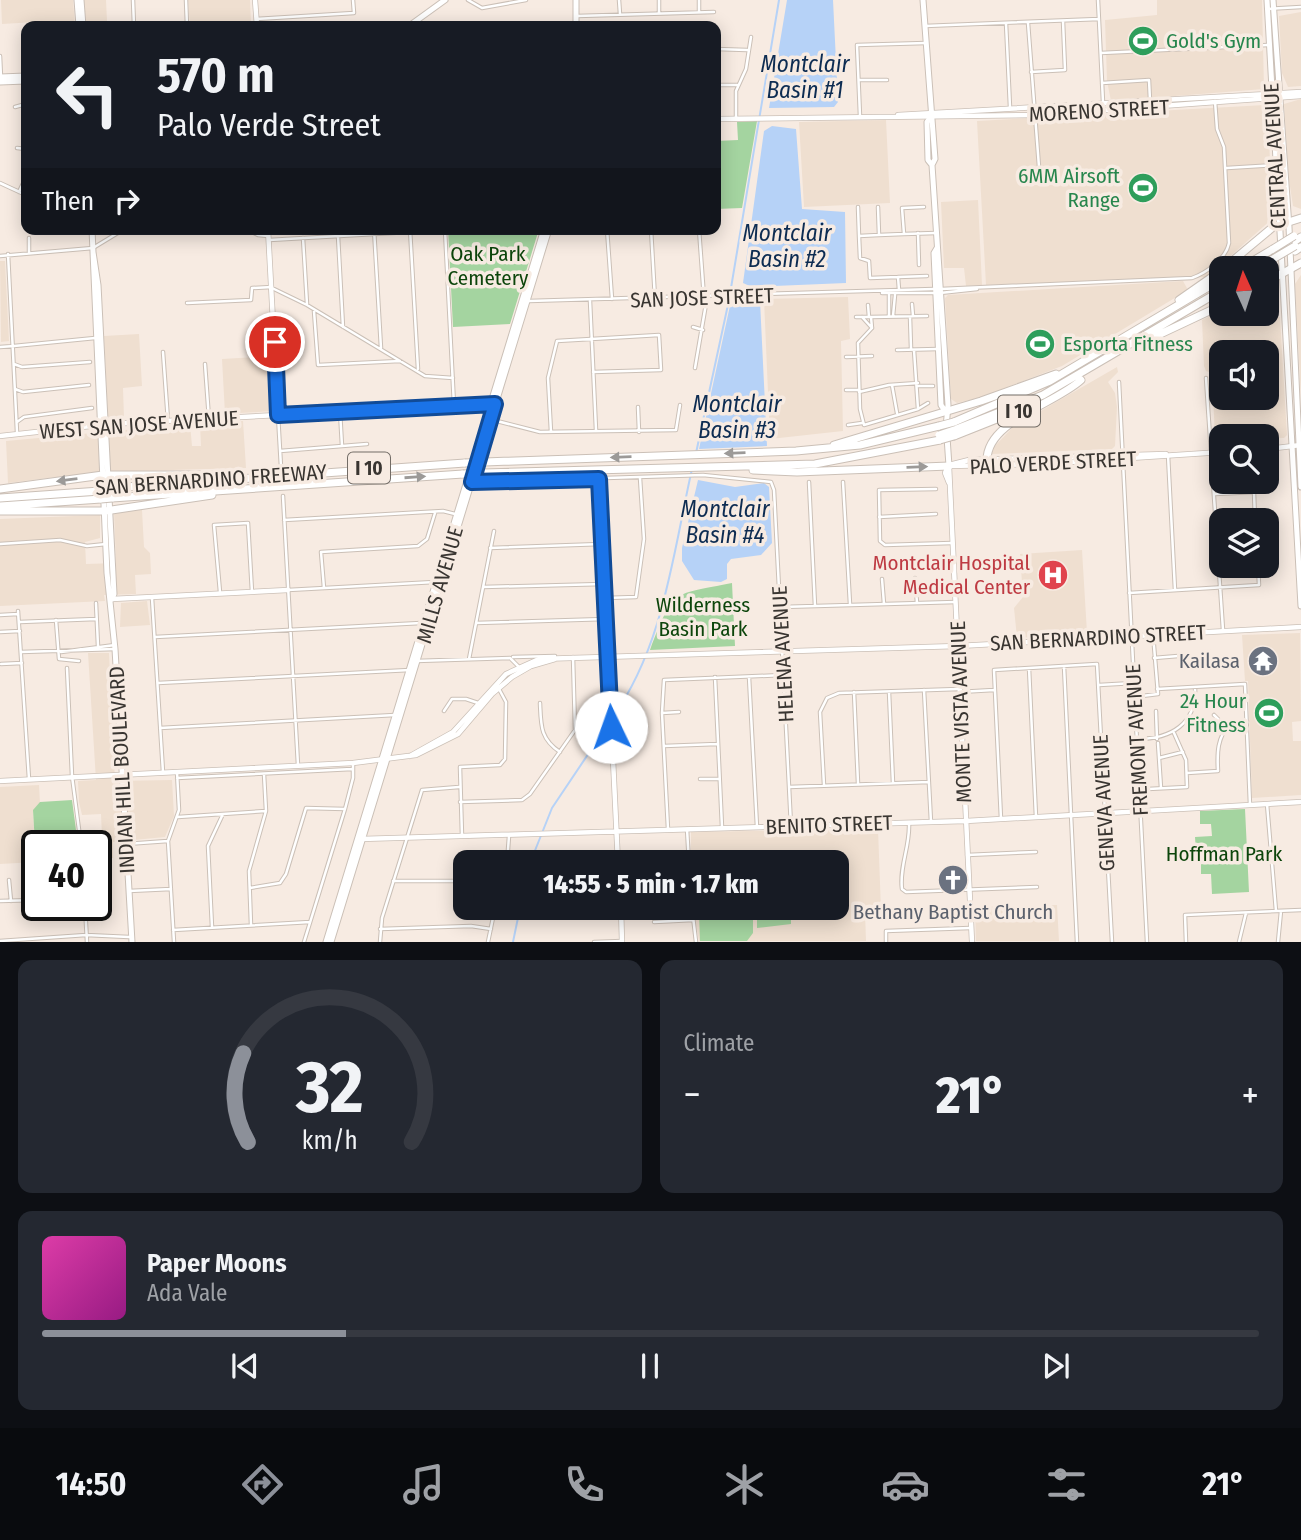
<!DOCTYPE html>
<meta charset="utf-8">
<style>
body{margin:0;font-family:"Fira Sans Condensed",sans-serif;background:#242831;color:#f1f3f6;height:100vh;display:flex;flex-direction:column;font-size:26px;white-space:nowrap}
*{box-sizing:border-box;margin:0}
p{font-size:23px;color:#9ea1a6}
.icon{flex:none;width:38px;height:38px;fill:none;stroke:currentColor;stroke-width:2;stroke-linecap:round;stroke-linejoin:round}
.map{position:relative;height:942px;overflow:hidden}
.panel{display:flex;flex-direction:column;gap:18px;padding:18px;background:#0d0f14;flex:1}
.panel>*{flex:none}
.guide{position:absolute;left:21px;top:21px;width:700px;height:214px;border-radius:14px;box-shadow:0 4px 18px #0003;background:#171b24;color:#f1f3f6;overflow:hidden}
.needle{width:46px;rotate:357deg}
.buttons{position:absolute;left:1209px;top:256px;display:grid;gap:14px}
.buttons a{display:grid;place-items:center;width:70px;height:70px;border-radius:14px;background:#171b24;box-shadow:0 4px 18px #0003;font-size:35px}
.speed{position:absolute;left:21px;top:830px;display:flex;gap:14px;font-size:35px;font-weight:700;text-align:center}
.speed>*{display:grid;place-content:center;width:91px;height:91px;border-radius:50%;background:#171b24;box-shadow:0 4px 18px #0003;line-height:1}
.speed .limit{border:4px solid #111;border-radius:10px;background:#fff;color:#111}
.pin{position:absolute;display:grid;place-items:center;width:60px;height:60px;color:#fff;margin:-30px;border:4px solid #fff;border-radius:50%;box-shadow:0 2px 7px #0007}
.me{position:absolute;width:77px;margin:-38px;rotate:357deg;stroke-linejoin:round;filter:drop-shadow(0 0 5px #0008)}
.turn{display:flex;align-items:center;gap:24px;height:147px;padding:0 21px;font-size:32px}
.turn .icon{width:91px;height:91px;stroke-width:2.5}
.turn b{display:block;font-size:49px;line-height:60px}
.then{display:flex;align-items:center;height:66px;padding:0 21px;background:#0003;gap:14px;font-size:26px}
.big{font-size:52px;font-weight:800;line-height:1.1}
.panel .card{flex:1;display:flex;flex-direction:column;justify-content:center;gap:10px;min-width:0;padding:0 24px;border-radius:14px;background:#242831}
.panel .dial{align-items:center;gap:0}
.dial svg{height:182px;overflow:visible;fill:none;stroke:#363941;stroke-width:7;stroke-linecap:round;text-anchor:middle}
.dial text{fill:#f1f3f6;stroke:none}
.song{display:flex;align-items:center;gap:21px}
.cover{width:84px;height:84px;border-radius:10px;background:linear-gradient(135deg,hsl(320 70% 55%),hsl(310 70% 35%))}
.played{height:7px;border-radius:4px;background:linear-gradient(90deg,#8c9099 25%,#363941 25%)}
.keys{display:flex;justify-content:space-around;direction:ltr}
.heat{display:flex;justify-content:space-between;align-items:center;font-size:38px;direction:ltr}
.panel .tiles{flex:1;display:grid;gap:18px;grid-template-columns:1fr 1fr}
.card:last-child{grid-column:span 2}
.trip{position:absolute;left:453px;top:850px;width:396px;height:70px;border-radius:14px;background:#171b24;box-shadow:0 4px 18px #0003;font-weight:800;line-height:70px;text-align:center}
.dock{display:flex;height:112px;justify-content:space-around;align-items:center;background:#090b0e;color:#9ea1a6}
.dock .icon{width:49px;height:49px}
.dock .on{color:#8c9099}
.dock b{font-size:32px;color:#f1f3f6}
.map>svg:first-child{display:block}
.built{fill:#efdfd0;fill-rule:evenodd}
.green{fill:#a4d4a0}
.water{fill:#b6d2f7}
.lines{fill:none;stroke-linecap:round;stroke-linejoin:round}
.stream{stroke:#b6d2f7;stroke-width:2}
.street-casing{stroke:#cbc0b7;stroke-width:4.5}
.secondary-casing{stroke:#cbc0b7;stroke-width:6}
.primary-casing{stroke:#cbc0b7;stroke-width:7}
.highway-casing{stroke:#cbc0b7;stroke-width:9}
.street{stroke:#fff;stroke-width:2.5}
.secondary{stroke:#fff;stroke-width:4.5}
.primary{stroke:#fff;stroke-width:5}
.highway{stroke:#fff;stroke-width:7}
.highway-bridge-casing{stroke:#cbc0b7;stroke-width:9;stroke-linecap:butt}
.highway-bridge{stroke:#fff;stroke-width:7}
.oneway{fill:#9c9a98}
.route-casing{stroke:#114b97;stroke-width:18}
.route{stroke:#1a73e8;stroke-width:12}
.labels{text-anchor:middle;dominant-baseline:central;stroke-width:7;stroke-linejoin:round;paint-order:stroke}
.shield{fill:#f7ebe2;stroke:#726c66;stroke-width:2}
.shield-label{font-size:19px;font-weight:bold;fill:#393531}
.leisure-label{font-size:21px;fill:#27864d;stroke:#f7ebe2;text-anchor:start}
.street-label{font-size:21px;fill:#393531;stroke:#f7ebe2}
.park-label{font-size:21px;fill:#0c450b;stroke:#f7ebe2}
.health-label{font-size:21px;fill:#be3a42;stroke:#f7ebe2;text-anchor:end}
.worship-label{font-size:21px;fill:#5b616d;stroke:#f7ebe2;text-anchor:end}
.water-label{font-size:23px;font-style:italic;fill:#0d2c52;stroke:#f7ebe2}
</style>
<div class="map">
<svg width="1301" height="942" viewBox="0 0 1301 942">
<rect width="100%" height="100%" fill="#f7ebe2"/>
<path class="built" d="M1,0H73L75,26H53L52,21L2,24Z
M84,0H106L107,21L86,22Z
M188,0H250L251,26H190Z
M1157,0H1262L1264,89L1111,101L1107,81L1105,20L1157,15Z
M1301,12V86L1288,87L1282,73L1279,16Z
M1301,99V209L1293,206L1289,180L1284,104Z
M1265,105L1268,107L1272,219L1207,277L986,285L977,121Z
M886,120L890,203L804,207L799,122Z
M978,200L982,285L966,286L964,268H944L941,202Z
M0,261H5L9,341L1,342Z
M1301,275V399L1295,284Z
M1183,281L1188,290L1062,366L982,397L957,403L951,399L945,298L948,295Z
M848,297L850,339L841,341L843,431L770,439L764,299Z
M1221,311L1222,313H1250V317H1280L1287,435L1284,438L1222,436L1221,441H1218L1215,437L1212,373L1206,371L1204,366L1202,320ZM1222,352H1267V397H1222Z
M139,334L142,386L123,388L124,418H111L108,416L104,336Z
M271,356L273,411L225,414L222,359Z
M1117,367L1118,372L1108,382L1115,393L1117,407L1115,446L1112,449L992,454L994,447L1013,427Z
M243,421L246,468L97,472L8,483L6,441L190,424L192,446H201L200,424Z
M142,510L144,547L150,553L151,574L135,575L136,594L104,595L105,601L0,606V519L100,515V538L85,542L86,564L116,563L114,512Z
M1082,550L1087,633L1017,638L1014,608L1023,597L1020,554Z
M147,601L150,625L120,627L121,603Z
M1300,633L1301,721L1292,722L1293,741H1301V795L1252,798L1248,681H1245L1242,635Z
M88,653H109L115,781L172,780L174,816L165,837L113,842V858H103L101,814L82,815L79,802L78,781L96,780Z
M39,785L40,803L33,813L36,862L0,864V787Z
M878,829L881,910L865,911L866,941H699L693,908H836V863H691V832Z
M1057,905L1059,941H976L975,907Z"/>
<path class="green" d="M757,121L742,208L716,209V141L738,140L737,122Z
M448,229H539L510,324L453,327Z
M732,583L735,646L650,650C674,587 673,595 732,583Z
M72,800L78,845H37L36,862L33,810L40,802Z
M1245,809L1249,892L1212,894L1211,874H1201V857L1196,852L1195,837L1212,836L1211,824H1200V811Z
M703,908H745L753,918V933L747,941H700L699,912Z
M791,912V924L757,928V913Z"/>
<path class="water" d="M787,0H833L838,102L834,107L769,108Z
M772,126L796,129L802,209L845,212L846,283L752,287L743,283L764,131Z
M731,301H760L767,446L699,449Z
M698,480L735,487L764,483L769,487L772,543L761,555L731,559L727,564V579L721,582L694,580L682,561V548Z"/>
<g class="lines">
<path class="stream" d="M696,453L729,300L779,0
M612,718C664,646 673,553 692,469
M530,863L552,808L609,723
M513,942L520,908"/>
<g class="street-casing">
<path id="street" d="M133,0L134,26
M186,0L187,26
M468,0L482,8L526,0
M619,0L620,14
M659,0V13
M699,0V11
M1098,0L1103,102
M1267,9L1301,7
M577,16L714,12
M256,19L354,13L353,0
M1006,23L1010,107
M1028,23L1040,180
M925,26L1099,19
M716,49L747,50
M1101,53L1268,45
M0,56L1,77
M1031,72L1065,70L1063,21
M859,80H887
M1102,83L1149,80L1150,100
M716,85H737
M15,107L26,104
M860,116L857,45L926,43
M736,118V91L746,69L751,37
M17,148L26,149
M1227,168L1275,165L1279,168L1283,180
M0,183L26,195
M19,192L26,177
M858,207L859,236L879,235
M878,207L879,235L904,234
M924,207L902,208L904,234L936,233
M246,229L258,235L268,236
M374,229L381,348
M410,229L418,369
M607,229L612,299
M651,229L655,299
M699,229L704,298
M445,230L454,405
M918,233L919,265
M338,236L343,327
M859,236L860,258L869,261L870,278L898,277
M29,238V252
M303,238L307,304
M269,240L445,230
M8,254L17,432
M0,256L93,248L121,231L142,229
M272,288L307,305L425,376L453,378
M941,289L1192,278C1206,273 1226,259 1229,243L1224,147L1217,129L1215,101
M899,290L898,277L927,276
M882,293H934
M940,293L977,289
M889,295V316
M529,301L934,289
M590,301L596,430
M187,303L251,300L252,288L272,287
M912,304L913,316
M868,305L869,317
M314,311L318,365L400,361
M893,316L895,295
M856,317H871
M862,317L872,328
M910,317L911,348
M693,327L703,330
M872,328L858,343L860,409L864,425L918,409L914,350
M872,328L871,317L927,316
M14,346L95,338
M0,347L14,346
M897,350L938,349
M163,352L168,421
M846,357L872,356
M14,364L22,367L90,362
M205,364L209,419
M695,368L707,298
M1206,378L1223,630
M1119,382L1147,942
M892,385L897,413
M918,386H933
M15,389L23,392L89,385
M846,390H859
M859,392L889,385L918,383
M638,407L639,432
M918,409L928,403
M340,411L342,446
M493,420L540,432L676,430L680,405
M17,422L24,417L92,408
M848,425L862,423
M551,432L548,378L557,341L659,335L661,370L593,372
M280,451L367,444
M1168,455L1175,590
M281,467L278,415L489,403
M599,479L608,656
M473,482L703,475L771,482L774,490L791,826
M809,482L815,606
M843,482L850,604
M936,489L879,490L880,541L885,545L952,543
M1215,494L1254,492L1255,520
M283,496L298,765
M879,517L936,514
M284,520L443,511L455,514
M0,544L60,540L87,546L106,544
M490,548L602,544
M915,578L917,603
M882,579L884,604
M483,587L604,584
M324,588L321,552L418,546L427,539L435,513
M288,590L435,582
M220,592L214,525L248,523L252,592
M1129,593L1259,585L1258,565
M152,598L163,772
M605,598L636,597L644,539L640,478
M96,603L98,646
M781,607L956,602
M18,611L29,779
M0,615L18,614
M56,620L59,659L79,661
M20,622L96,619
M476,623L606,619
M0,632L20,631
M155,637L421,623
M21,652L115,649
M61,652L115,645
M513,657L555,656
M1154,658L1178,656
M469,659L494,531
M416,661L510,658L520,668
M1,664L22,663
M1064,666L1077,942
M67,668L72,776L81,845
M1029,668L1036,817
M715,677L722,827
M749,677L757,827
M158,683L410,670
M1099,685L1134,683
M1157,689L1245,684L1250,805
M924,690L931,822
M854,692L858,783
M889,692L893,783
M959,692L994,690
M1142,696L1158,694L1153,634
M540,703C541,725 540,739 560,752
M444,711L452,699H466L478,703
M1156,711L1157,739
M662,713L679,712
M1214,715L1226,727
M160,728L395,715
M1137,739C1171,739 1197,724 1195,687
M1158,743L1161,788
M664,746L717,744
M1159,758L1183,752
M1187,773L1218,771C1217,753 1217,738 1230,723L1247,721
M177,778L352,769
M700,779H719
M824,785L820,712L827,698L839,693L959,689
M789,787L929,782
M1148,789L1187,787L1186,760L1174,733
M460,802L522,800L530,794L575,730L573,657
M1267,804L1276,911
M178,817L266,811
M1001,819L994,670L1097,664L1112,942
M909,824C910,847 899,867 902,889L906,892L1037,887
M668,829L662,713L664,680L783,675
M687,829L689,863
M462,836L460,767L500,765L505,759L506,702L499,689
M126,844L168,841
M967,855L1036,852
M507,863L509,836
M9,880L11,901
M393,881H462
M250,888L280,883L286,874L306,808L345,809
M129,891L171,889
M0,901L37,900
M85,905L87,942
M692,908L696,942
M654,922L693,920
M251,925L249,871L266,811L264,774
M212,927L208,846L223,814
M380,929L471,926L491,929
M173,930L310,922
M0,941L86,935L129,937
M174,942L168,841L179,810L177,772
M304,942L345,809L353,778V763
M380,942L382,918L422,790L459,787
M488,942L495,908
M594,942L622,941
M886,942V931L970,928
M1186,942L1185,915L1301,910
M1239,942L1246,913
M1278,942L1281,911"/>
</g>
<g class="secondary-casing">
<path id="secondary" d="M255,0L257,26
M898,115L1301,92
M716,119L1036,115L1301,96
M0,436L109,424L278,415L268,229
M1267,449L1301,445
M970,464L987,461
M949,465L969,460L1166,454
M948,466L945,473L949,483
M949,466L972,942
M949,466L1039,464L1222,452
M112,599L288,590
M608,656L618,863
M410,756L453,732L506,674L539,659L958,646L1301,627
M0,781L353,763L416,755L458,734L492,694L512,677L531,666L555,659
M361,839L966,821L1301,802
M621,908L622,942"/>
</g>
<g class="primary-casing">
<path id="primary" d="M77,0L79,26
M81,0L83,26
M923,0L935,159L932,165L948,405L946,428
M1267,0L1301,606
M1273,0L1289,227L1301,487
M409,26L445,0
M576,26V0
M0,77L26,76
M0,82L26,81
M930,118L927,122L928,160L932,165
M92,229L107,573L115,649L132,942
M937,248L934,253L941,405L945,411
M93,252L98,285L114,594L112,599
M947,437L949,466
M326,942L544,229
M331,942L549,229"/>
</g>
<g class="highway-casing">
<path id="highway" d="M1295,241L1301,237
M1295,251L1301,247
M1224,268L1273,227L1301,218
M1241,268L1273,249
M1258,268L1273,259
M1267,282L1301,263
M1179,300L1222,270
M1139,344L1222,305
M954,422L1050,381L1222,279
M954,430L1043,395L1222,290
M954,436L1022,409
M834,445L981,401L1056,374
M987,460C987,421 1055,404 1081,380
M485,462L796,451L860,445L939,426
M753,470L797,472L949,466
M484,473L815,464L940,440
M111,488L465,463
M0,489L103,475H228
M0,498L100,491
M112,498L463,474
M0,506L101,499
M0,511H105L212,495"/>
</g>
<use href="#street" class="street"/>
<use href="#secondary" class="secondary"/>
<use href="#primary" class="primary"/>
<use href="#highway" class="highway"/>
<g class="highway-bridge-casing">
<path id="highway-bridge" d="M1273,249L1294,236
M1273,259L1295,246
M939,426L954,422
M939,435L954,430
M940,440L954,436
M465,463L485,462
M463,474L484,473
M100,489L111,488
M101,499L112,498"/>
</g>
<use href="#highway-bridge" class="highway-bridge"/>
</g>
<defs><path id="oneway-solid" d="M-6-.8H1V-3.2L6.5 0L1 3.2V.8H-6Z" transform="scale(1.75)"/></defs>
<g class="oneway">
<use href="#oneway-solid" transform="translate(735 453) rotate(178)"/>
<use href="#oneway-solid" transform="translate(621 457) rotate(178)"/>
<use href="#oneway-solid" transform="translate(917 467) rotate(-2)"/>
<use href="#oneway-solid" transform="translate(415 477) rotate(-4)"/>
<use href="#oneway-solid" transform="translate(67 480) rotate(173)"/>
</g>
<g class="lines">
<g class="route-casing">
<path id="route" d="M275,342L278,415L495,404L472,482L599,479L611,727"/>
</g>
<use href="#route" class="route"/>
</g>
<defs>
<g id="stadium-disc" transform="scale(1.575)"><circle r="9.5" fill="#2e9e5b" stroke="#f7ebe2"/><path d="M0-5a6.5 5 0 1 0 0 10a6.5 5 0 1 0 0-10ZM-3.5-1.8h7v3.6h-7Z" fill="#fff"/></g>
<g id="hospital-disc" transform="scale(1.575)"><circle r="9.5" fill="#e0444e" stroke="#f7ebe2"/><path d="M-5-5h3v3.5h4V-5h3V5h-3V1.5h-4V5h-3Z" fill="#fff"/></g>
<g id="temple-disc" transform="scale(1.575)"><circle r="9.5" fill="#6b7280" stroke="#f7ebe2"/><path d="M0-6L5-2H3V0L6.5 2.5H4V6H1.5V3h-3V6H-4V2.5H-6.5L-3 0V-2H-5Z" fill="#fff"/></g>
<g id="church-disc" transform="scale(1.575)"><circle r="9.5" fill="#6b7280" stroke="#f7ebe2"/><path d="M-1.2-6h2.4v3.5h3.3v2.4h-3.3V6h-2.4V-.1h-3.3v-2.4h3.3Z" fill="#fff"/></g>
</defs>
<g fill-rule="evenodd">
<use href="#stadium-disc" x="1143" y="41"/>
<use href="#stadium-disc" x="1143" y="188"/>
<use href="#stadium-disc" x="1040" y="344"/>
<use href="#hospital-disc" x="1053" y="575"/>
<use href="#temple-disc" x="1263" y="661"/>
<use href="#stadium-disc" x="1269" y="713"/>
<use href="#church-disc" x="953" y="880"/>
</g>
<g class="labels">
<g class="shield">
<rect x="998" y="395.5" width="42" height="31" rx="5"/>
<rect x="348" y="452.5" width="42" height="31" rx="5"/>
</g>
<g class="shield-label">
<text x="1019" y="411">I 10</text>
<text x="369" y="468">I 10</text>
</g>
<g class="leisure-label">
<text x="1166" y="41">Gold's Gym</text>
<text x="1120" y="176" text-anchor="end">6MM Airsoft<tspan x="1120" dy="24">Range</tspan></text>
<text x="1063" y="344">Esporta Fitness</text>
<text x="1246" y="701" text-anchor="end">24 Hour<tspan x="1246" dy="24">Fitness</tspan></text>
</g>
<g class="street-label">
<text transform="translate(1099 111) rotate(-3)">MORENO STREET</text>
<text transform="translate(1275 156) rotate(-93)">CENTRAL AVENUE</text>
<text transform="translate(702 298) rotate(-2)">SAN JOSE STREET</text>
<text transform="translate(139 425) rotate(-4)">WEST SAN JOSE AVENUE</text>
<text transform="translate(1053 463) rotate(-3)">PALO VERDE STREET</text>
<text transform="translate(211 480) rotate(-4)">SAN BERNARDINO FREEWAY</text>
<text transform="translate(440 585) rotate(-74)">MILLS AVENUE</text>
<text transform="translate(1098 638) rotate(-3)">SAN BERNARDINO STREET</text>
<text transform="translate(783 654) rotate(-93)">HELENA AVENUE</text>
<text transform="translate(961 712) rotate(-92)">MONTE VISTA AVENUE</text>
<text transform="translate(1137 740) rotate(-93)">FREMONT AVENUE</text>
<text transform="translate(122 770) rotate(-93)">INDIAN HILL BOULEVARD</text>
<text transform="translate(1104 803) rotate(-93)">GENEVA AVENUE</text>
<text transform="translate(829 825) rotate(-2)">BENITO STREET</text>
</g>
<g class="park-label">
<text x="488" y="254">Oak Park<tspan x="488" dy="24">Cemetery</tspan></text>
<text x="703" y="605">Wilderness<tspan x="703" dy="24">Basin Park</tspan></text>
<text x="1224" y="854">Hoffman Park</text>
</g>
<g class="health-label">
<text x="1030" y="563">Montclair Hospital<tspan x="1030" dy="24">Medical Center</tspan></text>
</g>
<g class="worship-label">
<text x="1240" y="661">Kailasa</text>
<text x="953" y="912" text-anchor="middle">Bethany Baptist Church</text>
</g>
<g class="water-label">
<text x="805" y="64">Montclair<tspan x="805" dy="26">Basin #1</tspan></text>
<text x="787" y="233">Montclair<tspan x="787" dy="26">Basin #2</tspan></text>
<text x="737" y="404">Montclair<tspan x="737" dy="26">Basin #3</tspan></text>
<text x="725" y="509">Montclair<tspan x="725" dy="26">Basin #4</tspan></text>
</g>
</g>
</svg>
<div class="buttons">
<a><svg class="needle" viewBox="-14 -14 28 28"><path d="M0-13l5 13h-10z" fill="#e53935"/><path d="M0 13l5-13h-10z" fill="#9ea1a6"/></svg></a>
<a><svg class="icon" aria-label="sound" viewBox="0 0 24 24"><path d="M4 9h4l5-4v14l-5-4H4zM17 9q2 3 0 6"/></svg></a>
<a><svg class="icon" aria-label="search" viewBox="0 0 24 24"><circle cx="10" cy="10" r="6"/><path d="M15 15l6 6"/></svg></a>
<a><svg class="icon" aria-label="layers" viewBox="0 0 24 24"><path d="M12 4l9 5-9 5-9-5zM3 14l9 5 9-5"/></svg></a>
</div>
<div class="speed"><div class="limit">40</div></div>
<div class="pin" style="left:275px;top:342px;background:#d93025"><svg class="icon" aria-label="arrive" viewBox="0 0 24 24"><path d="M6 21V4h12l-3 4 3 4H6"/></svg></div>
<svg class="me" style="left:611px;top:727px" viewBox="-20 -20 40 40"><circle r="19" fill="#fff"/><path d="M0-13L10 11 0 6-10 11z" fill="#1a73e8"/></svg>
<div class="trip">14:55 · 5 min · 1.7 km</div>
<div class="guide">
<div class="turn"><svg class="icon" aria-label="left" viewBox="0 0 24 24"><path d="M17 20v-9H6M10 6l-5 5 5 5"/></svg><div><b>570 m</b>Palo Verde Street</div></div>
<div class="then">Then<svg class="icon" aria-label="right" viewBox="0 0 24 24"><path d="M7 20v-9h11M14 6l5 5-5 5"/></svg></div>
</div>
</div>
<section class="panel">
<div class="tiles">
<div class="card dial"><svg viewBox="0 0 100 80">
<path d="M14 69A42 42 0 1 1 86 69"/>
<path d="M14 69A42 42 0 0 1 12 30" stroke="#8c9099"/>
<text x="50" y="56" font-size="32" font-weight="700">32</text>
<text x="50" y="72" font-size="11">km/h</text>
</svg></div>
<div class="card"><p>Climate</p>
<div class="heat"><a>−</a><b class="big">21°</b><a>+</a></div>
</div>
<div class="card">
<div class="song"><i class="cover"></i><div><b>Paper Moons</b><p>Ada Vale</p></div></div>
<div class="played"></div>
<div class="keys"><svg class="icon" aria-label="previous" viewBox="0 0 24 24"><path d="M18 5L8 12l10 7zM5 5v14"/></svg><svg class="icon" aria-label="pause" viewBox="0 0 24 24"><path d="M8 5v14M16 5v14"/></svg><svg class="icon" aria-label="next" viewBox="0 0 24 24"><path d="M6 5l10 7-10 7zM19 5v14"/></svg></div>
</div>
</div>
</section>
<nav class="dock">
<b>14:50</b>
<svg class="icon on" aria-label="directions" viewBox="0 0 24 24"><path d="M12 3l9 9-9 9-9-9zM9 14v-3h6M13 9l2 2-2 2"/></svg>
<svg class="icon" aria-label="music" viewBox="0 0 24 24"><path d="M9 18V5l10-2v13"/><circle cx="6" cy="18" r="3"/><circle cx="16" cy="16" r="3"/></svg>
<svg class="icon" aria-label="phone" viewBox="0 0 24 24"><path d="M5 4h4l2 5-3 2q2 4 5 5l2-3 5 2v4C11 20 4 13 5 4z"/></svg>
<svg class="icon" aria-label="climate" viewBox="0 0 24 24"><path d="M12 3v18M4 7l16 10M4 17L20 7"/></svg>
<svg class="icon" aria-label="car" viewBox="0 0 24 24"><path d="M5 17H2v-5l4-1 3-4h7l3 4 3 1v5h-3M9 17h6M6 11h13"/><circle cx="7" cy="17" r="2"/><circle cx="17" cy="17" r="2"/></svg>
<svg class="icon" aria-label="filters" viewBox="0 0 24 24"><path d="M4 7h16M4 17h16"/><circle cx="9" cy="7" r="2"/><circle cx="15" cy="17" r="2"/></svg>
<b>21°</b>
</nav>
